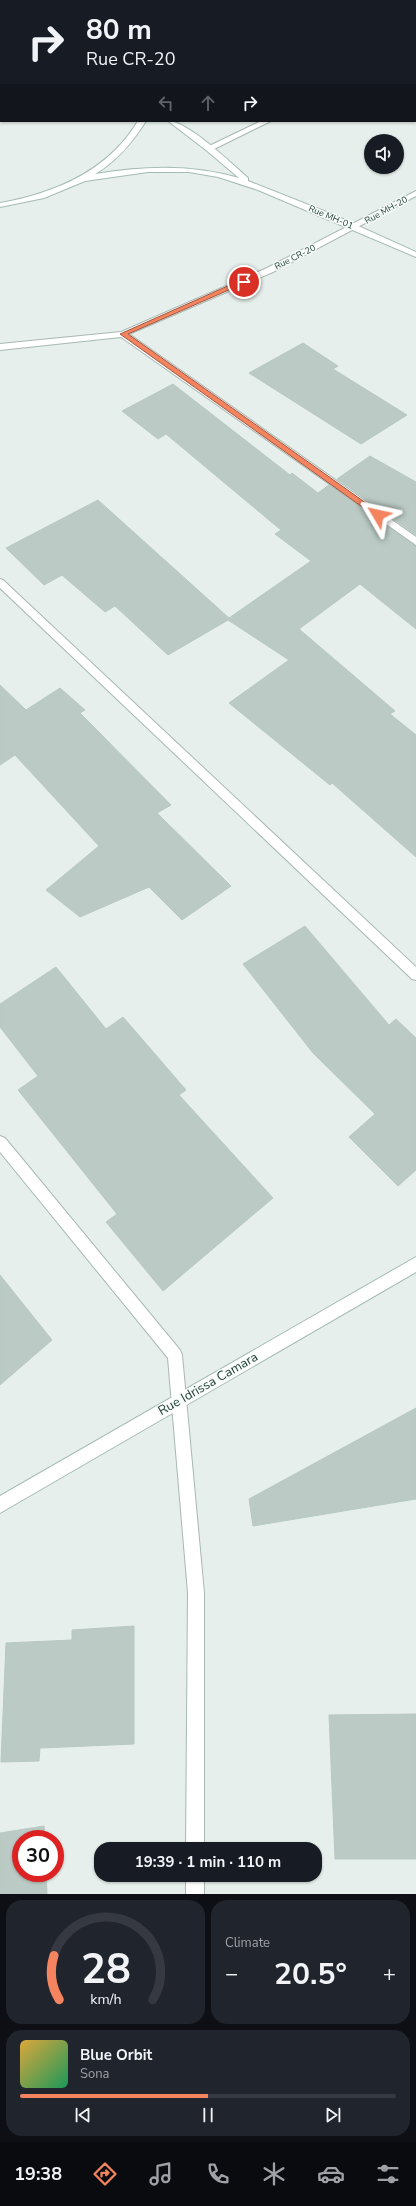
<!DOCTYPE html>
<meta charset="utf-8">
<style>
body{margin:0;font-family:"Nunito Sans",sans-serif;background:#20242c;color:#f1f3f6;height:100vh;display:flex;flex-direction:column;font-size:15px;white-space:nowrap}
*{box-sizing:border-box;margin:0}
p{font-size:13px;color:#9ea1a6}
.icon{flex:none;width:22px;height:22px;fill:none;stroke:currentColor;stroke-width:2;stroke-linecap:round;stroke-linejoin:round}
.map{position:relative;height:1894px;overflow:hidden}
.sheet{display:flex;flex-direction:column;gap:6px;padding:6px;background:#0d0f14;flex:1}
.sheet>*{flex:none}
.banner{position:absolute;left:0px;top:0px;width:416px;height:122px;box-shadow:0 1px 3px #0004;background:#171b24;color:#f1f3f6;overflow:hidden}
.buttons{position:absolute;left:364px;top:134px;display:grid;gap:8px}
.buttons a{display:grid;place-items:center;width:40px;height:40px;border-radius:50%;background:#171b24;box-shadow:0 1px 3px #0004;font-size:20px}
.speed{position:absolute;left:12px;top:1830px;display:flex;gap:8px;font-size:20px;font-weight:700;text-align:center}
.speed>*{display:grid;place-content:center;width:52px;height:52px;border-radius:50%;background:#171b24;box-shadow:0 1px 3px #0004;line-height:1}
.speed .limit{border:6px solid #d22;background:#fff;color:#111}
.pin{position:absolute;display:grid;place-items:center;width:34px;height:34px;color:#fff;margin:-17px;border:2px solid #fff;border-radius:50%;box-shadow:0 1px 4px #0007}
.me{position:absolute;width:44px;margin:-22px;rotate:306deg;stroke-linejoin:round;filter:drop-shadow(0 0 3px #0008)}
.turn{display:flex;align-items:center;gap:14px;height:84px;padding:0 20px;font-size:18px}
.turn .icon{width:52px;height:52px;stroke-width:2.5}
.turn b{display:block;font-size:28px;line-height:34px}
.lanes{display:flex;align-items:center;height:38px;padding:0 20px;background:#0003;justify-content:center;gap:20px;direction:ltr}
.lanes .off{opacity:.35}
.big{font-size:30px;font-weight:700;line-height:1.1}
.sheet .tile{flex:1;display:flex;flex-direction:column;justify-content:center;gap:6px;min-width:0;padding:0 14px;border-radius:16px;background:#20242c}
.sheet .dial{align-items:center;gap:0}
.dial svg{height:104px;overflow:visible;fill:none;stroke:#363941;stroke-width:7;stroke-linecap:round;text-anchor:middle}
.dial text{fill:#f1f3f6;stroke:none}
.song{display:flex;align-items:center;gap:12px}
.cover{width:48px;height:48px;border-radius:6px;background:linear-gradient(135deg,hsl(40 70% 55%),hsl(150 70% 35%))}
.played{height:4px;border-radius:2px;background:linear-gradient(90deg,#f4845f 50%,#363941 50%)}
.keys{display:flex;justify-content:space-around;direction:ltr}
.heat{display:flex;justify-content:space-between;align-items:center;font-size:22px;direction:ltr}
.sheet .tiles{flex:1;display:grid;gap:6px;grid-template-columns:1fr 1fr}
.tile:last-child{grid-column:span 2}
.trip{position:absolute;left:94px;top:1842px;width:228px;height:40px;border-radius:16px;background:#171b24;box-shadow:0 1px 3px #0004;font-weight:700;line-height:40px;text-align:center}
.tab-bar{display:flex;height:64px;justify-content:space-around;align-items:center;background:#090b0e;color:#9ea1a6}
.tab-bar .icon{width:28px;height:28px}
.tab-bar .current{color:#f4845f}
.tab-bar b{font-size:18px;color:#f1f3f6}
.map>svg:first-child{display:block}
.building{fill:#bbcac4;stroke:#b8c9c2}
.lines{fill:none;stroke-linecap:round;stroke-linejoin:round}
.street-casing{stroke:#a8b8b2;stroke-width:2}
.secondary-casing{stroke:#a4bbb3;stroke-width:2}
.highway-casing{stroke:#c2cac8;stroke-width:2}
.street{fill:#fff;fill-rule:evenodd}
.secondary{fill:#fff;fill-rule:evenodd}
.highway{fill:#2f6f62;fill-rule:evenodd}
.route{fill:#f4845f;stroke:#9f563e}
.labels{text-anchor:middle;dominant-baseline:central;stroke-width:3;stroke-linejoin:round;paint-order:stroke}
.far-street-label{font-size:9px;fill:#24423a;stroke:#f7fbf9}
.near-street-label{font-size:13px;fill:#24423a;stroke:#f7fbf9}
</style>
<div class="map">
<svg width="416" height="1894" viewBox="0 0 416 1894">
<rect width="100%" height="100%" fill="#e6efeb"/>
<path class="building" d="M303,343L338,366L333,369L407,415L361,444L249,373Z
M173,384L290,475L292,473L318,493L329,485L416,546V629L360,584L299,629L395,711L390,714L416,735V857L332,783L330,785L229,703L289,660L228,620L168,655L115,606L105,612L62,575L44,585L6,548L98,500L229,618L311,561L275,534L281,530L166,434L158,439L122,411Z
M370,456L416,482V535L337,479Z
M0,685L26,710L60,688L85,710L80,713L171,805L157,813L231,886L182,920L149,887L80,917L46,890L99,846L15,755L0,765Z
M305,926L389,1025L396,1019L416,1038V1170L398,1186L349,1137L375,1114L313,1053L243,964Z
M56,967L106,1029L123,1017L186,1090L179,1095L273,1198L163,1291L106,1222L117,1214L18,1090L38,1076L0,1027V1004Z
M0,1275L52,1340L0,1385Z
M416,1408V1499L253,1526L249,1499Z
M134,1626V1744L40,1748L39,1761L1,1762L6,1643L72,1640V1630Z
M416,1714V1859H335L329,1715Z
M44,1826L45,1839H21V1873H46L47,1894H0V1833Z"/>
<g class="lines">
<g class="street-casing">
<path id="street" d="M0,0H5L0,3Z
M22,0H28V1H22Z
M415,49H416V53H415Z
M261,121H271L212,150L205,148Z
M416,191V196L273,272L129,334L416,537V545L121,337L0,350V344L121,332L267,268Z
M0,579L3,580L416,967V980L412,979L0,588Z
M0,1136L5,1138L180,1350L182,1355L204,1593V1849H186L188,1593L168,1358L0,1152Z
M186,1875H204V1894H186Z"/>
</g>
<g class="secondary-casing">
<path id="secondary" d="M0,17H1V21H0Z
M138,121H146C132,143 117,161 95,174C144,166 190,164 239,178L206,150L168,121C188,121 232,164 248,178V181L334,215L416,252V257L258,190L218,177L189,172H148L85,181L44,198L0,207V203C56,193 108,171 138,121Z
M416,1257V1272L0,1513V1496Z"/>
</g>
<g class="highway-casing">
<path id="highway" d="M219,0H228L219,1Z
M0,89H1L0,94Z"/>
</g>
<use href="#street" class="street"/>
<use href="#secondary" class="secondary"/>
<use href="#highway" class="highway"/>
</g>
<path class="route" d="M241,280L247,282L128,334L380,513V516H375L120,334Z"/>
<g class="labels">
<g class="far-street-label">
<text transform="translate(386 210) rotate(-29)">Rue MH-20</text>
<text transform="translate(331 217) rotate(23)">Rue MH-01</text>
<text transform="translate(295 257) rotate(-27)">Rue CR-20</text>
</g>
<g class="near-street-label">
<text transform="translate(208 1384) rotate(-30)">Rue Idrissa Camara</text>
</g>
</g>
</svg>
<div class="buttons">
<a><svg class="icon" aria-label="sound" viewBox="0 0 24 24"><path d="M4 9h4l5-4v14l-5-4H4zM17 9q2 3 0 6"/></svg></a>
</div>
<div class="speed"><div class="limit">30</div></div>
<div class="pin" style="left:244px;top:282px;background:#d93025"><svg class="icon" aria-label="arrive" viewBox="0 0 24 24"><path d="M6 21V4h12l-3 4 3 4H6"/></svg></div>
<svg class="me" style="left:378px;top:515px" viewBox="-20 -20 40 40"><path d="M0-17L14 15 0 8-14 15z" fill="#f4845f" stroke="#fff" stroke-width="4"/></svg>
<div class="trip">19:39 · 1 min · 110 m</div>
<div class="banner">
<div class="turn"><svg class="icon" aria-label="right" viewBox="0 0 24 24"><path d="M7 20v-9h11M14 6l5 5-5 5"/></svg><div><b>80 m</b>Rue CR-20</div></div>
<div class="lanes"><svg class="icon off" aria-label="left" viewBox="0 0 24 24"><path d="M17 20v-9H6M10 6l-5 5 5 5"/></svg><svg class="icon off" aria-label="ahead" viewBox="0 0 24 24"><path d="M12 20V5M6 11l6-6 6 6"/></svg><svg class="icon" aria-label="right" viewBox="0 0 24 24"><path d="M7 20v-9h11M14 6l5 5-5 5"/></svg></div>
</div>
</div>
<section class="sheet">
<div class="tiles">
<div class="tile dial"><svg viewBox="0 0 100 80">
<path d="M14 69A42 42 0 1 1 86 69"/>
<path d="M14 69A42 42 0 0 1 10 35" stroke="#f4845f"/>
<text x="50" y="56" font-size="32" font-weight="700">28</text>
<text x="50" y="72" font-size="11">km/h</text>
</svg></div>
<div class="tile"><p>Climate</p>
<div class="heat"><a>−</a><b class="big">20.5°</b><a>+</a></div>
</div>
<div class="tile">
<div class="song"><i class="cover"></i><div><b>Blue Orbit</b><p>Sona</p></div></div>
<div class="played"></div>
<div class="keys"><svg class="icon" aria-label="previous" viewBox="0 0 24 24"><path d="M18 5L8 12l10 7zM5 5v14"/></svg><svg class="icon" aria-label="pause" viewBox="0 0 24 24"><path d="M8 5v14M16 5v14"/></svg><svg class="icon" aria-label="next" viewBox="0 0 24 24"><path d="M6 5l10 7-10 7zM19 5v14"/></svg></div>
</div>
</div>
</section>
<nav class="tab-bar">
<b>19:38</b>
<svg class="icon current" aria-label="directions" viewBox="0 0 24 24"><path d="M12 3l9 9-9 9-9-9zM9 14v-3h6M13 9l2 2-2 2"/></svg>
<svg class="icon" aria-label="music" viewBox="0 0 24 24"><path d="M9 18V5l10-2v13"/><circle cx="6" cy="18" r="3"/><circle cx="16" cy="16" r="3"/></svg>
<svg class="icon" aria-label="phone" viewBox="0 0 24 24"><path d="M5 4h4l2 5-3 2q2 4 5 5l2-3 5 2v4C11 20 4 13 5 4z"/></svg>
<svg class="icon" aria-label="climate" viewBox="0 0 24 24"><path d="M12 3v18M4 7l16 10M4 17L20 7"/></svg>
<svg class="icon" aria-label="car" viewBox="0 0 24 24"><path d="M5 17H2v-5l4-1 3-4h7l3 4 3 1v5h-3M9 17h6M6 11h13"/><circle cx="7" cy="17" r="2"/><circle cx="17" cy="17" r="2"/></svg>
<svg class="icon" aria-label="filters" viewBox="0 0 24 24"><path d="M4 7h16M4 17h16"/><circle cx="9" cy="7" r="2"/><circle cx="15" cy="17" r="2"/></svg>
</nav>
